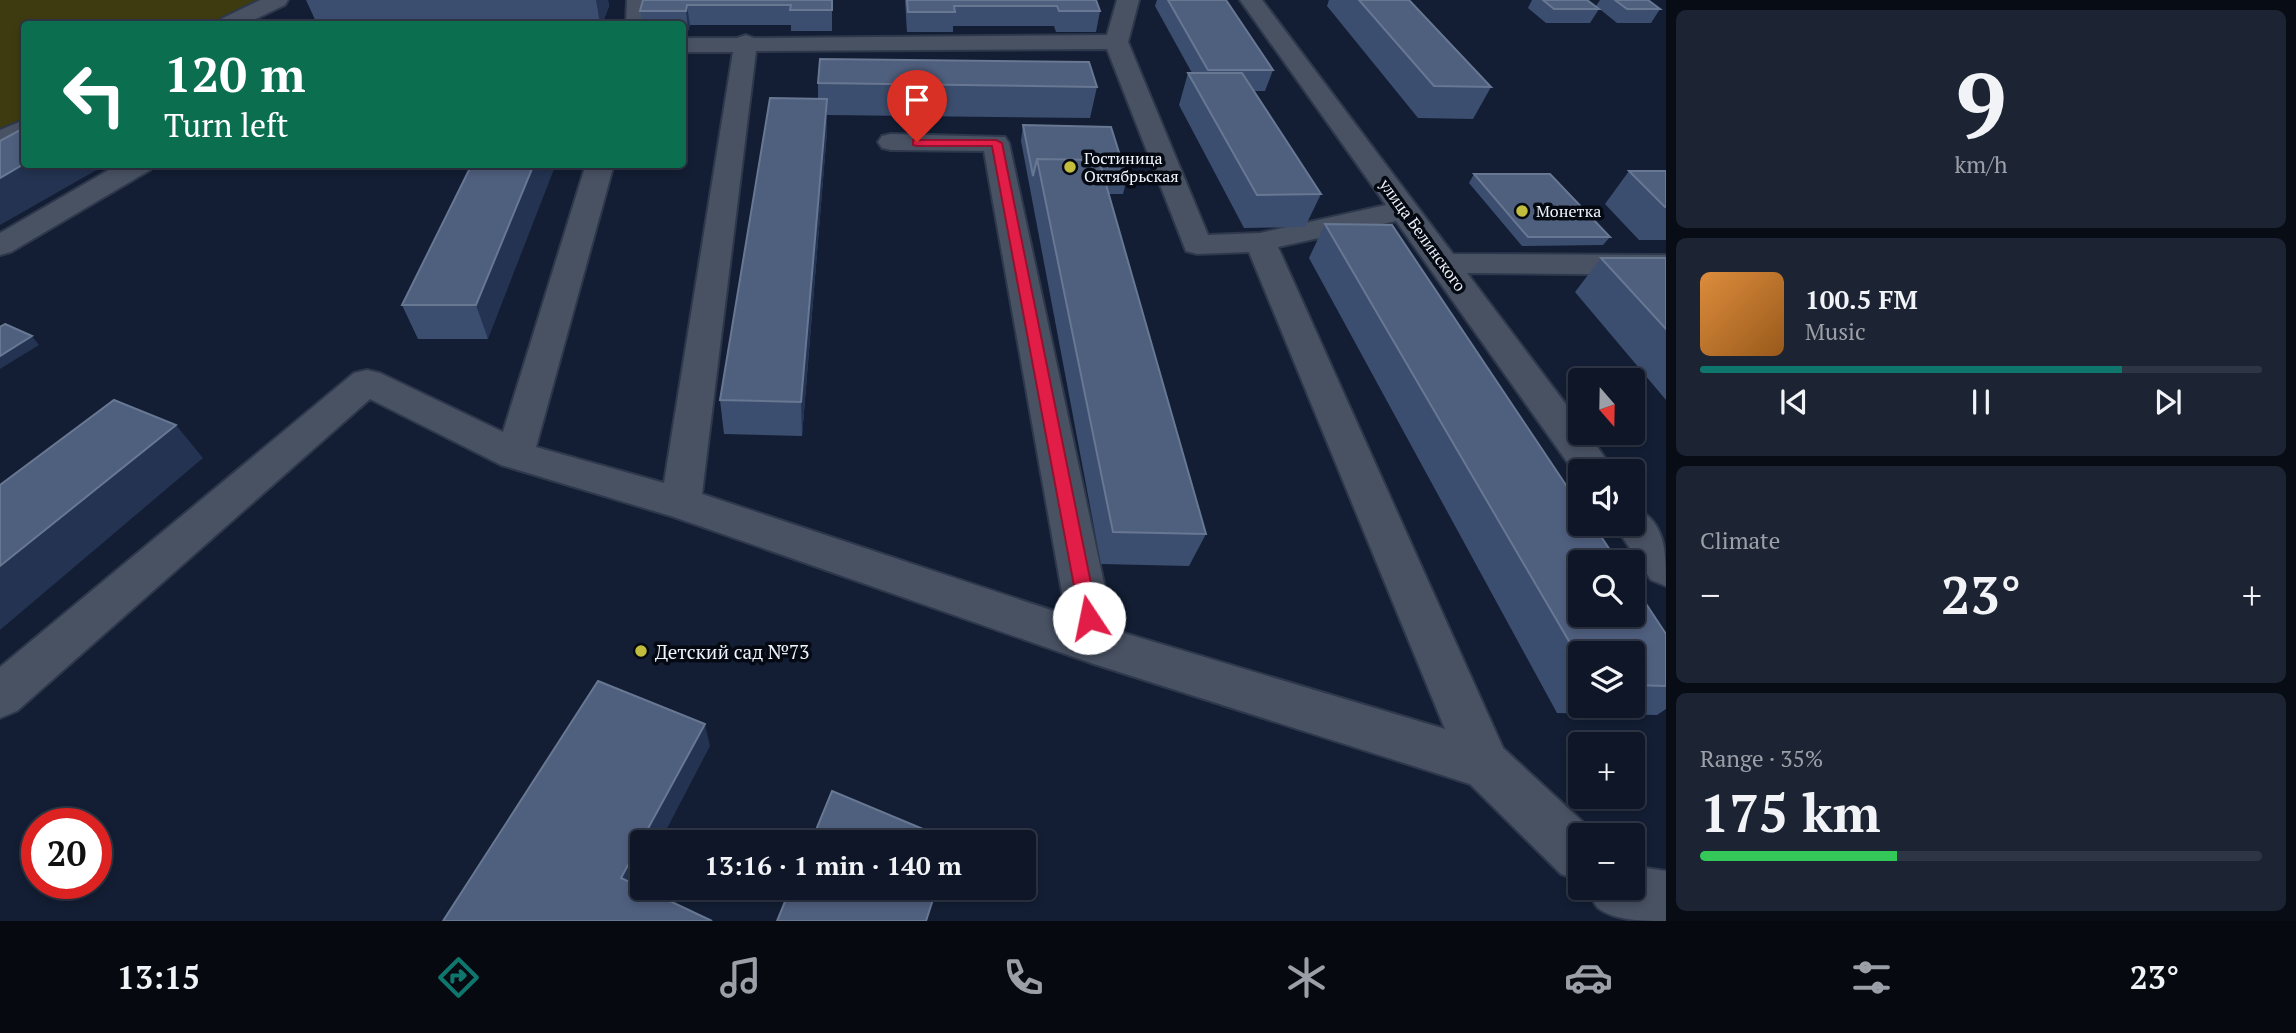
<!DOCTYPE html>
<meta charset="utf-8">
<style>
body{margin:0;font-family:"PT Serif",serif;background:#1c2333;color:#f1f3f6;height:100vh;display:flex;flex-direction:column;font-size:26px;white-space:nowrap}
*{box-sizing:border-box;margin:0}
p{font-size:23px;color:#9b9fa7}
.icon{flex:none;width:38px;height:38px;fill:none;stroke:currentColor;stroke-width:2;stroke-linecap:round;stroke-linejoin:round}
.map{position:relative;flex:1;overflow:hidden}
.details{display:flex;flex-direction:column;gap:10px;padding:10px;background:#080c15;width:630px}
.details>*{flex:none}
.top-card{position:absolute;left:21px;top:21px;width:665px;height:147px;border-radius:7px;box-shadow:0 4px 10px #0003,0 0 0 2px #2e3544;background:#0b6e4f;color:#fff;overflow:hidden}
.needle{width:46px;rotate:160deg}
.controls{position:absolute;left:1568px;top:368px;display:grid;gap:14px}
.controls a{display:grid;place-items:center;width:77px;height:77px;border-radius:7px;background:#0e1627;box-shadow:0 4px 10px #0003,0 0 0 2px #2e3544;font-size:35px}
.speed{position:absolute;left:21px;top:808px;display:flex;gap:14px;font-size:35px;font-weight:700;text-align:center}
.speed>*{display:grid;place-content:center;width:91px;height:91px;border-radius:50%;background:#0e1627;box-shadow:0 4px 10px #0003,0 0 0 2px #2e3544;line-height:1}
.speed .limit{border:10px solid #d22;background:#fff;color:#111}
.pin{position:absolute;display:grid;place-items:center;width:60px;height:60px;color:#fff;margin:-72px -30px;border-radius:50% 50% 50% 0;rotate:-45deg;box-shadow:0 0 7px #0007}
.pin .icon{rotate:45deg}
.me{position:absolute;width:77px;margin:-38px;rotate:349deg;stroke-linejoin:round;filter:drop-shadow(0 0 5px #0008)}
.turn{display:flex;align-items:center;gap:24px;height:147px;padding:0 28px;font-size:32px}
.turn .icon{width:91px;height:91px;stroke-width:2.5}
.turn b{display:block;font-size:49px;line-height:60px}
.big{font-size:52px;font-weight:800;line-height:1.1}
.details .tile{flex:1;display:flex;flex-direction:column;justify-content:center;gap:10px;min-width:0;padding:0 24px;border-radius:10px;background:#1c2333}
.details .dial{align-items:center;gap:0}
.dial b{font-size:91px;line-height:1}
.song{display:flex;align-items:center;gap:21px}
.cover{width:84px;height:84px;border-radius:10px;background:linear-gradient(135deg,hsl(30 70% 55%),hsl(30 70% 35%))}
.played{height:7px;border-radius:4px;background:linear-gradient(90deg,#0f766e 75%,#2e3544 75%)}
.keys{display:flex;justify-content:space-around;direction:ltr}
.heat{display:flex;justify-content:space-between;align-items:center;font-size:38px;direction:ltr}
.charge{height:10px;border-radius:5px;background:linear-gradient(90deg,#34c759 35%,#2e3544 0)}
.trip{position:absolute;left:630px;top:830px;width:406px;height:70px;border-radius:7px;background:#0e1627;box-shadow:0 4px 10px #0003,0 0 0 2px #2e3544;font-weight:800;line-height:70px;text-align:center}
.tab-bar{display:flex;height:112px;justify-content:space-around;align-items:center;background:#060910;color:#9b9fa7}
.tab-bar .icon{width:49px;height:49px}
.tab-bar .current{color:#0f766e}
.tab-bar b{font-size:32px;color:#f1f3f6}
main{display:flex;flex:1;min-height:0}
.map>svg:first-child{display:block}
.green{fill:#3d3b0f}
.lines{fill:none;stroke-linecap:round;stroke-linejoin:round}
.minor-casing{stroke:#2d384c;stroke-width:4}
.minor{fill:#495263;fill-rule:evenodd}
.wall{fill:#3c4e6f;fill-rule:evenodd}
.shaded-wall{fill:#233351}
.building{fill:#4f5f7e;stroke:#687792;stroke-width:2}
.route{fill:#e11d48;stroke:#92132f;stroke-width:2}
.poi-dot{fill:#c3bd3e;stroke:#050912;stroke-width:2.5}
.labels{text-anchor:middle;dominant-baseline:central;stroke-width:7;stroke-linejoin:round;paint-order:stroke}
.far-poi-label{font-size:16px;fill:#eff4fd;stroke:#050912;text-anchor:start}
.far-street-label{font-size:16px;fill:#eff4fd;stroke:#050912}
.poi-label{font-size:19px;fill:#eff4fd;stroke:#050912;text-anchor:start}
</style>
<main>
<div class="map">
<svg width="1666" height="921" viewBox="0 0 1666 921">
<rect width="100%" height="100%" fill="#131e34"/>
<path class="green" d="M0,0H259L210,24H24V118L0,130Z"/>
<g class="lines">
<g class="minor-casing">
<path id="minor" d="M260,0H288L285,5L245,24H218L221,19Z
M627,0H649L648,24H626Z
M1117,0H1139L1128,42L1208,235L1260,233L1386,205L1240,0H1262L1453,254L1666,255V275L1467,273L1580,423V432H1587L1614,471H1580V480L1396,221L1278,247L1503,748L1597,835H1580V881L1561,874L1470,784L1094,664L674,517L501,465L370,399L17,711L0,718V667L354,373L367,370L380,373L503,432L586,164H614L536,447L664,483L733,52H682V38H737L746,35L754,38L1107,35ZM1107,49L1186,251L1197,254L1249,252L1445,729L1114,630L1009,143L1005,137L891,134L882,136L878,142L882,148L891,150L984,151L1066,615L702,494L756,51Z
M24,120V138L0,149V130Z
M119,164H153L150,170L11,252L0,255V233Z
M1633,507C1666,520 1666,552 1666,586L1651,580L1613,523H1633Z
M1633,866L1666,871V921C1646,921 1614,921 1598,908C1593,903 1591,894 1588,887H1633Z"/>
</g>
<use href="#minor" class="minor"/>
</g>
<path class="wall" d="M306,0H608L609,6L602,24H317Z
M643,0H832V31H791V25H690L688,31H682V24H642L640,11Z
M905,0H1096L1100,11L1096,32H1056L1054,26H953V32H907Z
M1157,0H1226L1273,70L1265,91H1254L1321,194L1305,227L1244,228L1179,105L1188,73H1192L1155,6Z
M1329,0H1409L1491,87L1473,119L1418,118L1327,6Z
M1532,0H1587L1599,9L1590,23H1546L1528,8Z
M1600,0H1648L1660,9L1651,23H1617L1596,6Z
M818,83L1097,87L1090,118L827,115V131L802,436L724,434L720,400L818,99Z
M1023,125L1127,178L1123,194H1108L1206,534L1189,566L1101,564L1021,141Z
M472,164L488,339H418L402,305Z
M1629,171H1666V240H1639L1605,204Z
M1474,174L1610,237L1603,245L1522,246L1469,183Z
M1325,224L1666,634V709L1657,715L1557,713L1309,258ZM1580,653H1633V705H1580Z
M1601,258H1666V400L1575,292Z"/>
<path class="shaded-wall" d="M596,0H608L609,6L602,24H600Z
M687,5L690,25L688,31L686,11Z
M827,99V131L802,436L801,402Z
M24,164H107L0,225V178Z
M534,164H556L488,339L476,305Z
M32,336L39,345L0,369V356Z
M176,425L203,458L0,630V566Z
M705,724L710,746L660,842H642V875L631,896L621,878Z"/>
<path class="building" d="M643,0H832V10H790L791,5H687L686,11H640Z
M907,0H1096L1100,11H1059L1057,6H954L955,12H908Z
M1168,0H1226L1273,70H1208Z
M1359,0H1409L1491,87L1434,86Z
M1543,0H1587L1599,9H1554Z
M1615,0H1648L1660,9H1627Z
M235,21L251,24H228Z
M820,59L1089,62L1097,87L818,83Z
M1188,73H1242L1321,194L1257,195Z
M770,98L827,99L801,402L720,400Z
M1023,125L1111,127L1127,178L1104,177L1099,160L1037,159L1033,176Z
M24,128V164L0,178V141Z
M1037,159L1099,160L1206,534L1113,532Z
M472,164H534L476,305H402Z
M1629,171H1666V207H1665Z
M1474,174H1550L1610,237H1528Z
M1325,224L1392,225L1580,506V523H1592L1618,562H1580V614H1633V584L1666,634V686L1633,685V653H1580V660Z
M1601,258H1666V329Z
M5,324L32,336L0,356V327Z
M114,400L176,425L0,566V485Z
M598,681L705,724L621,878L712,921H443Z
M832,791L952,841L951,842H811Z
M791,887H937L926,921H777Z"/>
<path class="route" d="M913,140H996L1002,143L1098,618L1096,624L1089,626L1083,624L1080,618L992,146H917L913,145Z"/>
<g class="poi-dot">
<circle cx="1070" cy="167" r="7"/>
<circle cx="1522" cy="211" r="7"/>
<circle cx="641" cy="651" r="7"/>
</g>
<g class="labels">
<g class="far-poi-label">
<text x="1084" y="158">Гостиница<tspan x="1084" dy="18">Октябрьская</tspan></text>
<text x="1536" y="211">Монетка</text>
</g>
<g class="far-street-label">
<text transform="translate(1423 235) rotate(54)">улица Белинского</text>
</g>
<g class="poi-label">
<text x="655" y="651">Детский сад №73</text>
</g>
</g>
</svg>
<div class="controls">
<a><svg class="needle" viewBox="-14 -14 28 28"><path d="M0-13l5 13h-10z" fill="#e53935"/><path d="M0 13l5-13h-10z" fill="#9b9fa7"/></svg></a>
<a><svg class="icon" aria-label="sound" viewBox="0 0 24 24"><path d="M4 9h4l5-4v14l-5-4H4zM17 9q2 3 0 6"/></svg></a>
<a><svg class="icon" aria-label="search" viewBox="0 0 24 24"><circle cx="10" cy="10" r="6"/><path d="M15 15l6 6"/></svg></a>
<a><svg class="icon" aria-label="layers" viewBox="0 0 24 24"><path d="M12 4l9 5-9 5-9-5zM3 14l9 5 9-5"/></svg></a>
<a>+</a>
<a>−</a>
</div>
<div class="speed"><div class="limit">20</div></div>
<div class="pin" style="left:917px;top:142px;background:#d93025"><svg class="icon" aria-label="arrive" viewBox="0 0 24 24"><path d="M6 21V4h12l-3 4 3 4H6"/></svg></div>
<svg class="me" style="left:1089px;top:618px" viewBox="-20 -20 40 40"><circle r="19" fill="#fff"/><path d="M0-13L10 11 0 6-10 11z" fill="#e11d48"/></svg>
<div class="trip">13:16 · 1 min · 140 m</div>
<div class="top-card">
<div class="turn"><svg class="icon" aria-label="left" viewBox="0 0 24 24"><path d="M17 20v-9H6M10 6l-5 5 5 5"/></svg><div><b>120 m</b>Turn left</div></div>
</div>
</div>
<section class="details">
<div class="tile dial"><b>9</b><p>km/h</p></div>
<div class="tile">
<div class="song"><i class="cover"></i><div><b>100.5 FM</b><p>Music</p></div></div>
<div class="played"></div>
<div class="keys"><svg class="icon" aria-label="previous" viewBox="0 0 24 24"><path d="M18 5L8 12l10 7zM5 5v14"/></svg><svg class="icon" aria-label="pause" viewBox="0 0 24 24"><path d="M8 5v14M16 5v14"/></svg><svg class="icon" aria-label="next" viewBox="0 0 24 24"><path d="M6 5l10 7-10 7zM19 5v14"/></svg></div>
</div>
<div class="tile"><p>Climate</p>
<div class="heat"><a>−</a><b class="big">23°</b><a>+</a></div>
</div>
<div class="tile"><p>Range · 35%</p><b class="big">175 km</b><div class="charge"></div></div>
</section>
</main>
<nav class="tab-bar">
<b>13:15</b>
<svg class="icon current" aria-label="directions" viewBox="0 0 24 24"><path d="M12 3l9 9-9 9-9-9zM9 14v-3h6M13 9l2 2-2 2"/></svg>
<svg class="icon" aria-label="music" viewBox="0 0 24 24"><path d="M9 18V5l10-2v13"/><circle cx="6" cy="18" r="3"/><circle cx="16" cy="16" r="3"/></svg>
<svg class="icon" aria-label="phone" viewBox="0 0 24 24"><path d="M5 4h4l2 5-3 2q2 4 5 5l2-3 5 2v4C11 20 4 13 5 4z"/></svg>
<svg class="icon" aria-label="climate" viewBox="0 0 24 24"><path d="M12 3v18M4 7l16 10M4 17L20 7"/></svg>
<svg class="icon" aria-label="car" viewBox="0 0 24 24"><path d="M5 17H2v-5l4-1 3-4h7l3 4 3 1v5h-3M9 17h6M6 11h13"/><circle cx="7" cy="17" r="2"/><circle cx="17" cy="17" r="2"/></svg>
<svg class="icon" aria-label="filters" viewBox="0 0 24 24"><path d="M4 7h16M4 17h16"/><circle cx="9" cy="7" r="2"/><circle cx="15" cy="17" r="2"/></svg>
<b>23°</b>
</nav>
